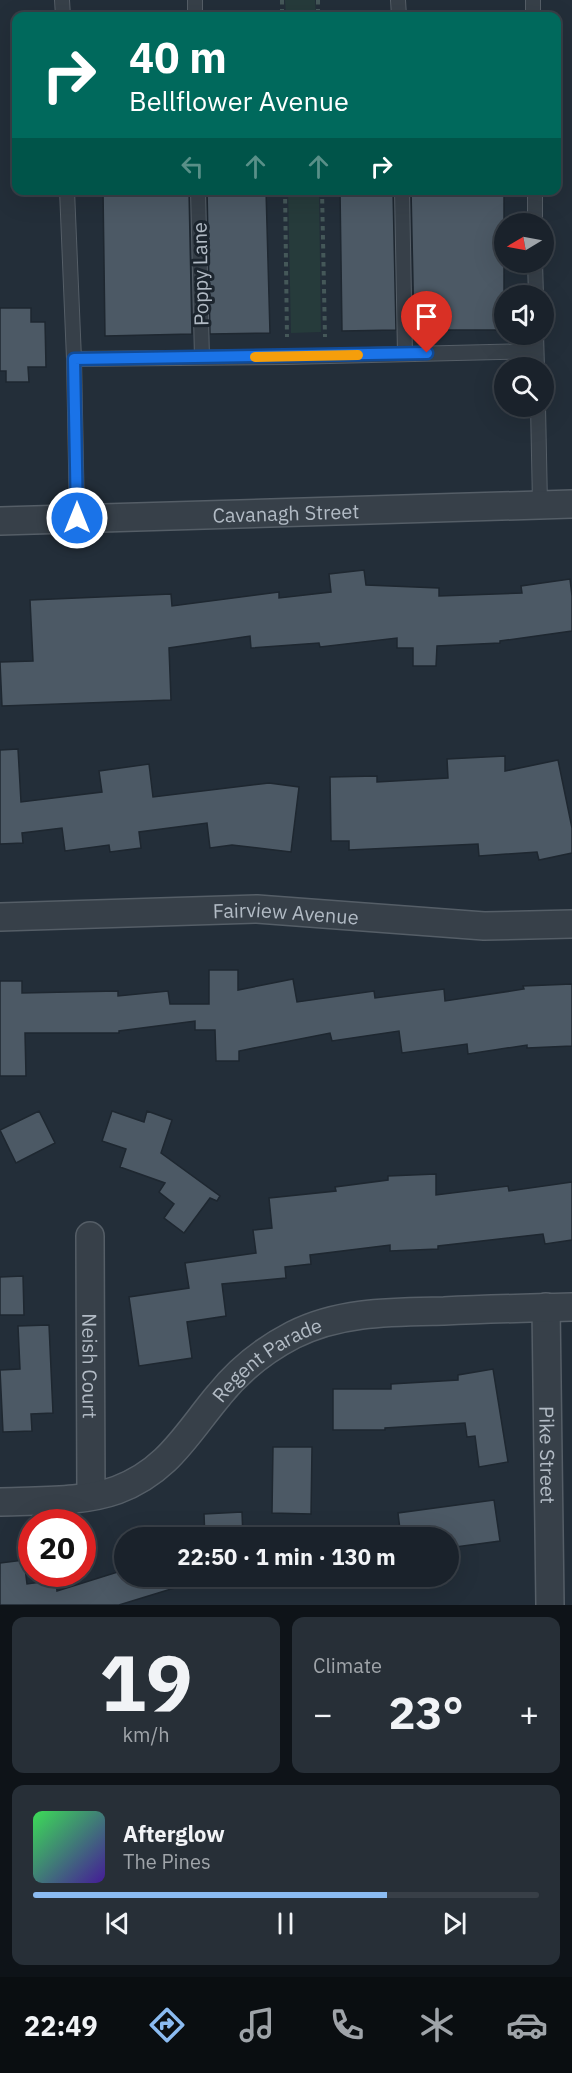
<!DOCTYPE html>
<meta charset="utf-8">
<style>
body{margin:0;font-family:"IBM Plex Sans",sans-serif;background:#272f37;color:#f1f3f6;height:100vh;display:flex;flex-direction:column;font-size:22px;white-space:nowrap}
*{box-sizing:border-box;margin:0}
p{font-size:20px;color:#9fa4a9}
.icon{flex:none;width:33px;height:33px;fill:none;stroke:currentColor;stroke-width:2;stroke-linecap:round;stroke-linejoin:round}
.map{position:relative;height:1605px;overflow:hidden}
.side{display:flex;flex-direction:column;gap:12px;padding:12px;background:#0e1318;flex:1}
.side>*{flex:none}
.guide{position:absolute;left:12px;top:12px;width:549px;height:183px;border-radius:12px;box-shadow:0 6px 24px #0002,0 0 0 2px #383f47;background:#00695c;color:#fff;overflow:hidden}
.needle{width:39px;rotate:260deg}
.buttons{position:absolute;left:494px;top:213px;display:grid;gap:12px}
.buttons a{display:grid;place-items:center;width:60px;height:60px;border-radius:50%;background:#1a222b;box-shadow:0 6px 24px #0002,0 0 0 2px #383f47;font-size:30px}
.speed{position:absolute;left:18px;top:1509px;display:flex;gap:12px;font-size:30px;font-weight:700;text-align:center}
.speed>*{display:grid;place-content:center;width:78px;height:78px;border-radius:50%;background:#1a222b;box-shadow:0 6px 24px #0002,0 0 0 2px #383f47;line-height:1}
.speed .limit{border:9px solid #d22;background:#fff;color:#111}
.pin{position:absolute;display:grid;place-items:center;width:51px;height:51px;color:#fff;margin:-62px -26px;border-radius:50% 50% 50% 0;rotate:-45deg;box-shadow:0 0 6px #0007}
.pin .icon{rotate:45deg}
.me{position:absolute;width:66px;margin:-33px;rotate:0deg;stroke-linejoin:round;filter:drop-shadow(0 0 4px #0008)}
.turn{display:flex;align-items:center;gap:21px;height:126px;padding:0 18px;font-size:27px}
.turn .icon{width:78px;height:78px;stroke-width:2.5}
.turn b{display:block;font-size:42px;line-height:51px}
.lanes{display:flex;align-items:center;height:57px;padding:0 18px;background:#0003;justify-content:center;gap:30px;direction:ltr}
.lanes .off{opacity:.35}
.big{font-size:45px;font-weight:700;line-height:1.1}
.side .card{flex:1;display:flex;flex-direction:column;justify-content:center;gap:9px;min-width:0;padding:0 21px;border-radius:12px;background:#272f37}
.side .dial{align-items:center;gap:0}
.dial b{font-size:78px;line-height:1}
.song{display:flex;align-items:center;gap:18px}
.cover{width:72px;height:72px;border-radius:9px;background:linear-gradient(135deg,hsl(130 70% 55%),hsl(260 70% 35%))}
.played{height:6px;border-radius:3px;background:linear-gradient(90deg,#8bbbf1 70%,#383f47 70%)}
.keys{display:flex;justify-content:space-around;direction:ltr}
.heat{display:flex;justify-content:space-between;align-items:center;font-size:33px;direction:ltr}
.side .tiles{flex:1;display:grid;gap:12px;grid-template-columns:1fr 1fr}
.card:last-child{grid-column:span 2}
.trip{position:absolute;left:114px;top:1527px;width:345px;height:60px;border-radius:30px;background:#1a222b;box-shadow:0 6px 24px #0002,0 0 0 2px #383f47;font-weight:700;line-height:60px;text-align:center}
.tabs{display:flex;height:96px;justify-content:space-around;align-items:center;background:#0a0e11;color:#9fa4a9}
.tabs .icon{width:42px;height:42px}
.tabs .current{color:#8bbbf1}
.tabs b{font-size:27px;color:#f1f3f6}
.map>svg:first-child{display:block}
.green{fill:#263b3b}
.building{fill:#4c5965;stroke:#1e2730;stroke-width:1.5}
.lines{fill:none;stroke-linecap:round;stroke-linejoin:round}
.service-casing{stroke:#555e67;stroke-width:16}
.minor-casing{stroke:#555e67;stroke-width:30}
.path{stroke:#455859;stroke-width:4;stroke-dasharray:4.5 4.5;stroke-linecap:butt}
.service{stroke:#374049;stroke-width:14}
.minor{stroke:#374049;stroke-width:27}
.route-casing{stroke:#114b97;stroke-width:15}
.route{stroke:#1a73e8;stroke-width:10}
.slow{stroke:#f59e0b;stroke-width:10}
.labels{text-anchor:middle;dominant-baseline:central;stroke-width:6;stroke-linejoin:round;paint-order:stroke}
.street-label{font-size:20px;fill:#b2bbc5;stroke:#1c252e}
</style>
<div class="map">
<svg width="572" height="1605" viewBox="0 0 572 1605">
<rect width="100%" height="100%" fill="#232e39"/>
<path class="green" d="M285,0H315L316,16H286Z
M288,191H319L321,332L291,333Z"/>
<path class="building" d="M103,190H189L192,334L105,336Z
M207,190H266L270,333L210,334Z
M340,190H393L396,330L342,331Z
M411,190H504V330H414Z
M0,308H31V322H45L46,367H28L29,382H6V371H0Z
M364,570L366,585L439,588V596L522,593L521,586L570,579L572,596V631L500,641V643L437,646L436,666H413V648H397V638L320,647L319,643L251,648L250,636L169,648L171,700L2,706L0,662L33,661L30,600L171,594L172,606L279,592V598L331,592L329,574Z
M18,749L21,802L102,792L99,771L149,764L153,797L269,783L299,787L291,852L232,845L210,848L207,823L139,832L141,848L110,852L109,845L65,851L62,828L22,833L23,843L0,844V750Z
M505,756V771L558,760L572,828V853L539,860L537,852L479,856L478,844L349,850V841H331L330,777L377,776V782L448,778L447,759Z
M209,970H238V990L293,979L297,1002L374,991L375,998L444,989L445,1001L524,989L523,986L572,984V1046L527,1048V1045L468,1054L467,1044L402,1053L399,1031L332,1041L330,1033L239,1051V1061H216L215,1030H195V1021L119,1031V1033H25L26,1076H0V981H22V993L118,991V996L168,991L170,1004H209Z
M39,1111L55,1143L16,1163L0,1130Z
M112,1111L144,1122L147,1111L172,1120L161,1153L220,1196L217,1201L210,1198L184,1233L164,1218L174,1204L159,1192L165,1183L120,1167L126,1149L102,1141Z
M436,1174V1195L508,1186L509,1191L572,1182V1240L545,1244L543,1234L438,1246V1249L390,1251V1245L310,1255L311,1264L285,1267L286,1278L222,1284L226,1316L187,1322L192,1358L139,1366L129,1297L189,1288L185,1263L256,1253L253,1230L272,1228L269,1198L336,1191L335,1187L388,1180V1176Z
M23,1276L24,1315H0V1277Z
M49,1325L53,1413L31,1414L32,1431L3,1432L0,1370L20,1369L18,1326Z
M493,1369L508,1462L479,1467L475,1436L467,1437L465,1423L385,1428V1430H333V1389H391V1384L458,1380V1375Z
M273,1447H312L311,1514L272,1513Z
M494,1500L500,1541L448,1548V1538H401L398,1513Z
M242,1512L243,1538H205L204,1514Z
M24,1560L27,1584L56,1580L57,1591L124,1570V1576H194V1582L119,1605H0V1563Z
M208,1576H245L246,1583L208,1585Z"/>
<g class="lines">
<g class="service-casing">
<path id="service" d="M62,0L63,16
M195,0V16
M398,0L399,16
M533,0V16
M67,190L74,359L77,518
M198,190L202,358
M402,190L405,354
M535,190V224
M535,262L536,296
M536,334L537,368
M74,359L287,357L536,351
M538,406L540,504"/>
</g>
<g class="minor-casing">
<g id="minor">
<path id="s1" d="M0,521L572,504"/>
<path id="s2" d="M0,917L257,909L484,926L572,924"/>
<path id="s3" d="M90,1236L91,1496"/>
<path id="s4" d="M546,1307L550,1605"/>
<path id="s5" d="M0,1502C38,1500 81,1503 117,1490C168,1471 187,1433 219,1395C239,1370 264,1350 293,1335C340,1311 393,1312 444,1311C487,1309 529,1308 572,1307"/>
</g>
</g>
<path class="path" d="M282,0V16
M318,0V16
M285,190L287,337
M322,190L325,337"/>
<use href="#service" class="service"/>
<use href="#minor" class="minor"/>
</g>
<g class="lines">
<g class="route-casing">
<path id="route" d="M77,518L74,359L427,353"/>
</g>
<use href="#route" class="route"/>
<path class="slow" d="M255,357L358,355"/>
</g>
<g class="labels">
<g class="street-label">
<text transform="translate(200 274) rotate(-91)">Poppy Lane</text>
<text stroke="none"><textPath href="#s1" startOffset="286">Cavanagh Street</textPath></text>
<text stroke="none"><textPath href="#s2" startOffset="286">Fairview Avenue</textPath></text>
<text stroke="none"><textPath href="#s5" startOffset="320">Regent Parade</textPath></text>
<text stroke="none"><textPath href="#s3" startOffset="130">Neish Court</textPath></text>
<text stroke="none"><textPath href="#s4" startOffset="148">Pike Street</textPath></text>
</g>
</g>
</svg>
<div class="buttons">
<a><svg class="needle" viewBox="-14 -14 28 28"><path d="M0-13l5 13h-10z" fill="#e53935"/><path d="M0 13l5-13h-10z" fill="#9fa4a9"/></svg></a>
<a><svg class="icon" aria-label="sound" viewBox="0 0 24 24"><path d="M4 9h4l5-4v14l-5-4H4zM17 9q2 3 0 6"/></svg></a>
<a><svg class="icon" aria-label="search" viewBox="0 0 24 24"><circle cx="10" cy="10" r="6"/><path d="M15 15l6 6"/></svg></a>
</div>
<div class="speed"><div class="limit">20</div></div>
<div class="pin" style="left:427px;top:353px;background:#d93025"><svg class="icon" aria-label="arrive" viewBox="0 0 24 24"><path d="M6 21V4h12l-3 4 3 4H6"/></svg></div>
<svg class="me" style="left:77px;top:518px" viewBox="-20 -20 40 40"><circle r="17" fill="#1a73e8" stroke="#fff" stroke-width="3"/><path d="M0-11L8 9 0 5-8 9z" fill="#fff"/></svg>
<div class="trip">22:50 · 1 min · 130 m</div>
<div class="guide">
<div class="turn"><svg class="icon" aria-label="right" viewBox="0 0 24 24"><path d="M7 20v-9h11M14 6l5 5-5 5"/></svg><div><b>40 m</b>Bellflower Avenue</div></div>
<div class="lanes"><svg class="icon off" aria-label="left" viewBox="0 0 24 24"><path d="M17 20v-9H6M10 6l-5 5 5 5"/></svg><svg class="icon off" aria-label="ahead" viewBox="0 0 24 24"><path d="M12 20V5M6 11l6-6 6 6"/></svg><svg class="icon off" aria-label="ahead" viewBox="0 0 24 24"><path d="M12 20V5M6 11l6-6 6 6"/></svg><svg class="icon" aria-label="right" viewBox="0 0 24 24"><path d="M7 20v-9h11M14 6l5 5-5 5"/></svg></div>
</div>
</div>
<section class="side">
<div class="tiles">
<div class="card dial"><b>19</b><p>km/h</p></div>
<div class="card"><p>Climate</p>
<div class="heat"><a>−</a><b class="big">23°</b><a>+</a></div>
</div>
<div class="card">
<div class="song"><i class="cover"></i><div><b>Afterglow</b><p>The Pines</p></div></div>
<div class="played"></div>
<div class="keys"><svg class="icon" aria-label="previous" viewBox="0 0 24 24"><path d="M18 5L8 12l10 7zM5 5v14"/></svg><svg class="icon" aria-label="pause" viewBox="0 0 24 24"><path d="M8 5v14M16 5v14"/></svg><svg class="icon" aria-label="next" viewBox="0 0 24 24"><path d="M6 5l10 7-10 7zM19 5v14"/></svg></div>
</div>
</div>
</section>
<nav class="tabs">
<b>22:49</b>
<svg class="icon current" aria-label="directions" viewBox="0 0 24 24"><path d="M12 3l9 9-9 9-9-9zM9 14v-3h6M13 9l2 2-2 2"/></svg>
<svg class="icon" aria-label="music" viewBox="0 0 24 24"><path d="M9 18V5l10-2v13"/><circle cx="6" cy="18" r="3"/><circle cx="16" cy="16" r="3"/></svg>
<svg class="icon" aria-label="phone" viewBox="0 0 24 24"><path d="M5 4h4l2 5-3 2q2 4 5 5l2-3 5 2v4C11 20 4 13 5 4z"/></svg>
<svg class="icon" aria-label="climate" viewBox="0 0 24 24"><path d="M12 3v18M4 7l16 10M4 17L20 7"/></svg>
<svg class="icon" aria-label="car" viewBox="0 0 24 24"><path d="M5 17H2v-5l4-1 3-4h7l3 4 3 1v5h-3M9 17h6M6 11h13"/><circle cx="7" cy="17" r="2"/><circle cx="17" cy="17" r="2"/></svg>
</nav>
